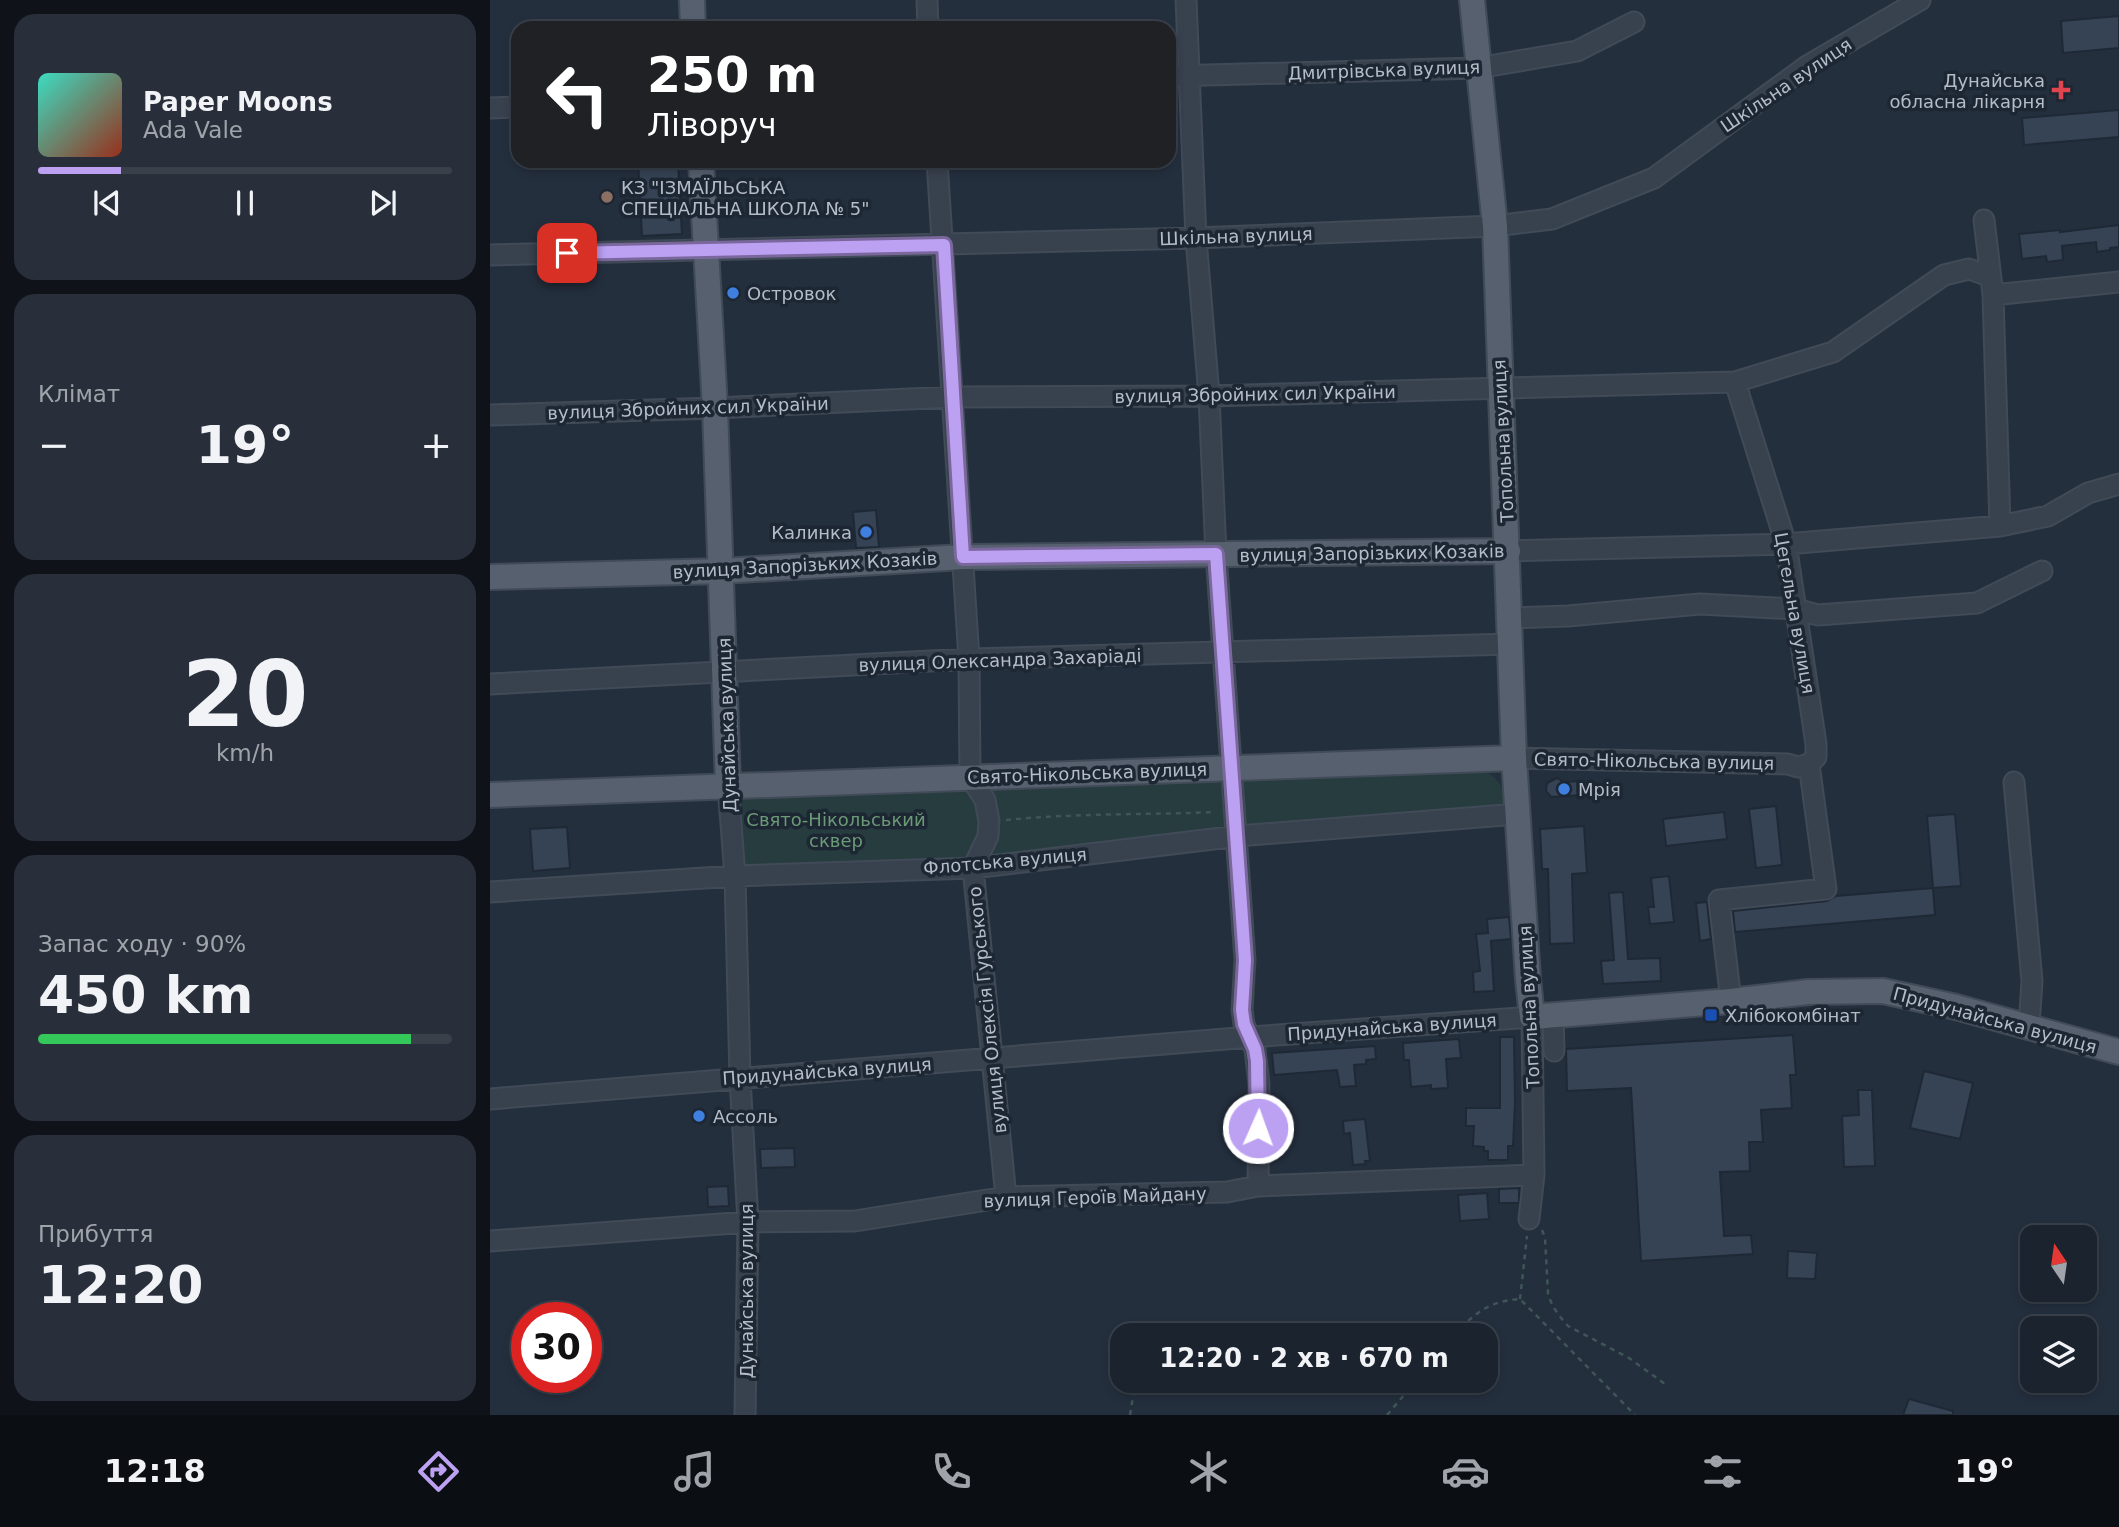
<!DOCTYPE html>
<html lang="uk">
<meta charset="utf-8">
<style>
body{margin:0;font-family:"DejaVu Sans",sans-serif;background:#282f3a;color:#f1f3f6;height:100vh;display:flex;flex-direction:column;font-size:26px;white-space:nowrap}
*{box-sizing:border-box;margin:0}
p{font-size:23px;color:#a0a4aa}
.icon{flex:none;width:38px;height:38px;fill:none;stroke:currentColor;stroke-width:2;stroke-linecap:round;stroke-linejoin:round}
.map{position:relative;flex:1;overflow:hidden}
.sheet{display:flex;flex-direction:column;gap:14px;padding:14px;background:#0f1319;width:490px}
.sheet>*{flex:none}
.hud{position:absolute;left:21px;top:21px;width:665px;height:147px;border-radius:21px;box-shadow:0 4px 10px #0003,0 0 0 2px #39404a;background:#202124;color:#fff;overflow:hidden}
.needle{width:46px;rotate:347deg}
.tools{position:absolute;left:1530px;top:1225px;display:grid;gap:14px}
.tools a{display:grid;place-items:center;width:77px;height:77px;border-radius:14px;background:#1b232e;box-shadow:0 4px 10px #0003,0 0 0 2px #39404a;font-size:35px}
.speed{position:absolute;left:21px;top:1302px;display:flex;gap:14px;font-size:35px;font-weight:700;text-align:center}
.speed>*{display:grid;place-content:center;width:91px;height:91px;border-radius:50%;background:#1b232e;box-shadow:0 4px 10px #0003,0 0 0 2px #39404a;line-height:1}
.speed .limit{border:10px solid #d22;background:#fff;color:#111}
.pin{position:absolute;display:grid;place-items:center;width:60px;height:60px;color:#fff;margin:-30px;border-radius:14px;box-shadow:0 4px 10px #0006}
.me{position:absolute;width:77px;margin:-38px;rotate:2deg;stroke-linejoin:round;filter:drop-shadow(0 0 5px #0008)}
.turn{display:flex;align-items:center;gap:24px;height:147px;padding:0 21px;font-size:32px}
.turn .icon{width:91px;height:91px;stroke-width:2.5}
.turn b{display:block;font-size:49px;line-height:60px}
.big{font-size:52px;font-weight:700;line-height:1.1}
.sheet .tile{flex:1;display:flex;flex-direction:column;justify-content:center;gap:10px;min-width:0;padding:0 24px;border-radius:21px;background:#282f3a}
.sheet .dial{align-items:center;gap:0}
.dial b{font-size:91px;line-height:1}
.song{display:flex;align-items:center;gap:21px}
.cover{width:84px;height:84px;border-radius:10px;background:linear-gradient(135deg,hsl(170 70% 55%),hsl(10 70% 35%))}
.played{height:7px;border-radius:4px;background:linear-gradient(90deg,#bca0f2 20%,#39404a 20%)}
.keys{display:flex;justify-content:space-around;direction:ltr}
.heat{display:flex;justify-content:space-between;align-items:center;font-size:38px;direction:ltr}
.charge{height:10px;border-radius:5px;background:linear-gradient(90deg,#34c759 90%,#39404a 0)}
.trip{position:absolute;left:620px;top:1323px;width:388px;height:70px;border-radius:21px;background:#1b232e;box-shadow:0 4px 10px #0003,0 0 0 2px #39404a;font-weight:700;line-height:70px;text-align:center}
.dock{display:flex;height:112px;justify-content:space-around;align-items:center;background:#0b0e12;color:#a0a4aa}
.dock .icon{width:49px;height:49px}
.dock .on{color:#bca0f2}
.dock b{font-size:32px;color:#f1f3f6}
main{display:flex;flex:1;min-height:0}
.map>svg:first-child{display:block}
.green{fill:#263c3f}
.building{fill:#364354;stroke:#1f2835;stroke-width:2}
.lines{fill:none;stroke-linecap:round;stroke-linejoin:round}
.minor-casing{stroke:#414a57;stroke-width:23}
.major-casing{stroke:#414a57;stroke-width:28}
.path{stroke:#3f5557;stroke-width:2.5;stroke-dasharray:5 5;stroke-linecap:butt}
.minor{stroke:#38414e;stroke-width:19}
.major{stroke:#56606e;stroke-width:24}
.route-casing{stroke:#7a689d;stroke-width:18}
.route{stroke:#bca0f2;stroke-width:12}
.health-dot{fill:#e0444e;stroke:#1d2633;stroke-width:2.5}
.education-dot{fill:#8d6e63;stroke:#1d2633;stroke-width:2.5}
.shop-dot{fill:#3f7fe0;stroke:#1d2633;stroke-width:2.5}
.transit-dot{fill:#1a4fb4;stroke:#1d2633;stroke-width:2.5}
.labels{text-anchor:middle;dominant-baseline:central;stroke-width:7;stroke-linejoin:round;paint-order:stroke}
.street-label{font-size:18px;fill:#b4bcc9;stroke:#1d2633}
.poi-label{font-size:18px;fill:#b4bcc9;stroke:#1d2633;text-anchor:start}
.park-label{font-size:18px;fill:#6b9a76;stroke:#1d2633}
</style>
<main>
<section class="sheet">
<div class="tile">
<div class="song"><i class="cover"></i><div><b>Paper Moons</b><p>Ada Vale</p></div></div>
<div class="played"></div>
<div class="keys"><svg class="icon" aria-label="previous" viewBox="0 0 24 24"><path d="M18 5L8 12l10 7zM5 5v14"/></svg><svg class="icon" aria-label="pause" viewBox="0 0 24 24"><path d="M8 5v14M16 5v14"/></svg><svg class="icon" aria-label="next" viewBox="0 0 24 24"><path d="M6 5l10 7-10 7zM19 5v14"/></svg></div>
</div>
<div class="tile"><p>Клімат</p>
<div class="heat"><a>−</a><b class="big">19°</b><a>+</a></div>
</div>
<div class="tile dial"><b>20</b><p>km/h</p></div>
<div class="tile"><p>Запас ходу · 90%</p><b class="big">450 km</b><div class="charge"></div></div>
<div class="tile"><p>Прибуття</p><b class="big">12:20</b></div>
</section>
<div class="map">
<svg width="1629" height="1415" viewBox="0 0 1629 1415">
<rect width="100%" height="100%" fill="#242f3e"/>
<path class="green" d="M981,766C1009,777 1011,779 1017,809L474,862L253,868L245,804L249,797Z"/>
<path class="building" d="M1629,16V48L1573,53L1571,21Z
M1629,110V137L1534,145L1532,118Z
M148,161H188L192,234L152,236Z
M1629,225V247L1620,248V250L1607,252L1606,242L1572,246L1573,260L1557,262L1556,256L1532,259L1529,234L1570,230V232Z
M386,510L389,547L366,548L363,512Z
M1067,778L1074,782L1091,781L1092,795L1061,797L1056,791L1057,783Z
M1286,806L1292,865L1266,868L1259,809Z
M1234,812L1237,839L1176,846L1173,819Z
M1465,814L1471,886L1443,888L1437,816Z
M1094,826L1097,873L1082,874L1084,943L1060,944L1058,869H1052L1050,829Z
M77,827L80,868L43,871L40,829Z
M1179,876L1184,922L1160,924L1158,907H1164L1161,878Z
M1443,888L1445,915L1245,932L1243,911L1337,901L1346,896Z
M1133,892L1138,959L1170,958L1171,981L1113,984L1111,961L1124,960L1119,893Z
M1217,902L1221,939L1210,941L1206,903Z
M1019,917L1021,939L1001,941L1004,991L984,992L983,972L990,971L986,934L998,933L997,919Z
M1303,1035L1306,1075H1300L1302,1108L1271,1110L1273,1142H1259L1260,1171L1230,1172L1234,1236L1261,1235L1263,1254L1151,1261L1141,1088L1077,1091L1076,1049Z
M1010,1037H1024L1025,1102L1023,1146H1018V1160H998V1151H994V1147L983,1146L984,1126H976V1108H1010Z
M969,1039L971,1058L956,1059L958,1088L941,1089V1085L921,1087L919,1060H914L913,1043Z
M885,1046L886,1059L876,1060V1064L864,1065L866,1086L850,1087L847,1070L784,1075L782,1053Z
M1434,1071L1483,1083L1470,1139L1420,1128Z
M1368,1090H1382L1385,1166L1354,1167L1352,1116L1369,1115Z
M875,1119L880,1161H875L876,1164L863,1165L860,1133L854,1134L853,1121Z
M304,1148L305,1167L271,1168L270,1149Z
M238,1186L239,1206L218,1207L217,1187Z
M1029,1188V1203H1009V1189Z
M997,1193L999,1219L970,1221L968,1195Z
M1298,1251L1327,1253L1325,1279L1297,1278Z
M1419,1399L1463,1411V1415H1413Z"/>
<g class="lines">
<g class="minor-casing">
<path id="minor" d="M437,0L438,28
M696,0L706,238L719,396L726,554L755,960L752,1010L754,1024L765,1050L769,1084L768,1186
M679,76L988,68L1087,51L1144,22
M0,108L28,107
M447,161L479,659L480,777L495,800L499,821L498,836L483,868L516,1197
M1494,220L1503,295L1510,526
M0,255L706,238L1005,226L1062,219L1164,178L1317,66L1430,0
M1503,295L1629,282
M1245,382L1296,544L1326,744V757L1319,764
M0,415L225,408L462,397L719,396L1245,382L1343,352L1454,275L1479,269L1499,276
M1018,551L1296,544L1510,526L1558,516L1598,493L1629,484
M1020,618L1078,616L1210,604L1306,609L1328,615L1487,603L1552,571
M0,684L479,659L1021,644
M1024,758L1298,764L1308,767L1319,764
M1524,782L1542,981L1540,1012L1537,1027
M238,785L245,876L250,1078L258,1222L255,1415
M0,892L245,876L483,868L748,836L1028,814
M1241,1001L1229,900L1336,889L1319,764
M1063,1016L1064,1051
M0,1099L760,1037L1042,1017L1044,1175L1039,1219
M0,1241L258,1222L365,1221L516,1197L737,1192L768,1186L1044,1175"/>
</g>
<g class="major-casing">
<path id="major" d="M202,0L203,28
M982,0L1005,226L1024,758L1038,979L1042,1017L1241,1001L1318,992L1393,991L1466,1007L1629,1052
M211,161L225,408L238,785
M0,577L232,571L473,557L1018,551
M0,795L1024,758"/>
</g>
<path class="path" d="M516,820C586,813 656,815 726,812
M1052,1230L1055,1238L1058,1293C1061,1306 1069,1316 1078,1326L1139,1358L1175,1384
M1030,1299L1037,1236
M964,1335C985,1313 999,1301 1030,1299L1145,1415
M640,1415L645,1385
M897,1415L926,1381"/>
<use href="#minor" class="minor"/>
<use href="#major" class="major"/>
</g>
<g class="lines">
<g class="route-casing">
<path id="route" d="M77,253L454,245L473,557L726,554L755,960L752,1010L754,1024L765,1049L767,1061L768,1128"/>
</g>
<use href="#route" class="route"/>
</g>
<path class="health-dot" d="M1567.5 79.5h7v7h7v7h-7v7h-7v-7h-7v-7h7z"/>
<circle class="education-dot" cx="117" cy="197" r="7"/>
<g class="shop-dot">
<circle cx="243" cy="293" r="7"/>
<circle cx="376" cy="532" r="7"/>
<circle cx="1074" cy="789" r="7"/>
<circle cx="209" cy="1116" r="7"/>
</g>
<rect class="transit-dot" x="1214" y="1008" width="14" height="14" rx="3.5"/>
<g class="labels">
<g class="street-label">
<text transform="translate(894 70) rotate(-2)">Дмитрівська вулиця</text>
<text transform="translate(1296 85) rotate(-34)">Шкільна вулиця</text>
<text transform="translate(746 236) rotate(-2)">Шкільна вулиця</text>
<text transform="translate(765 394) rotate(-1)">вулиця Збройних сил України</text>
<text transform="translate(198 408) rotate(-2)">вулиця Збройних сил України</text>
<text transform="translate(1013 441) rotate(-93)">Топольна вулиця</text>
<text transform="translate(882 553) rotate(-1)">вулиця Запорізьких Козаків</text>
<text transform="translate(315 565) rotate(-3)">вулиця Запорізьких Козаків</text>
<text transform="translate(1305 613) rotate(80)">Цегельна вулиця</text>
<text transform="translate(510 660) rotate(-2)">вулиця Олександра Захаріаді</text>
<text transform="translate(237 725) rotate(-92)">Дунайська вулиця</text>
<text transform="translate(1164 761) rotate(1)">Свято-Нікольська вулиця</text>
<text transform="translate(597 773) rotate(-2)">Свято-Нікольська вулиця</text>
<text transform="translate(515 861) rotate(-5)">Флотська вулиця</text>
<text transform="translate(1039 1007) rotate(-93)">Топольна вулиця</text>
<text transform="translate(497 1010) rotate(-96)">вулиця Олексія Гурського</text>
<text transform="translate(1505 1020) rotate(15)">Придунайська вулиця</text>
<text transform="translate(902 1027) rotate(-4)">Придунайська вулиця</text>
<text transform="translate(337 1071) rotate(-4)">Придунайська вулиця</text>
<text transform="translate(605 1197) rotate(-2)">вулиця Героїв Майдану</text>
<text transform="translate(256 1291) rotate(-90)">Дунайська вулиця</text>
</g>
<g class="poi-label">
<text x="1555" y="80" text-anchor="end">Дунайська<tspan x="1555" dy="21">обласна лікарня</tspan></text>
<text x="131" y="187">КЗ "ІЗМАЇЛЬСЬКА<tspan x="131" dy="21">СПЕЦІАЛЬНА ШКОЛА № 5"</tspan></text>
<text x="257" y="293">Островок</text>
<text x="362" y="532" text-anchor="end">Калинка</text>
<text x="1088" y="789">Мрія</text>
<text x="1235" y="1015">Хлібокомбінат</text>
<text x="223" y="1116">Ассоль</text>
</g>
<g class="park-label">
<text x="346" y="819">Свято-Нікольський<tspan x="346" dy="21">сквер</tspan></text>
</g>
</g>
</svg>
<div class="tools">
<a><svg class="needle" viewBox="-14 -14 28 28"><path d="M0-13l5 13h-10z" fill="#e53935"/><path d="M0 13l5-13h-10z" fill="#a0a4aa"/></svg></a>
<a><svg class="icon" aria-label="layers" viewBox="0 0 24 24"><path d="M12 4l9 5-9 5-9-5zM3 14l9 5 9-5"/></svg></a>
</div>
<div class="speed"><div class="limit">30</div></div>
<div class="pin" style="left:77px;top:253px;background:#d93025"><svg class="icon" aria-label="arrive" viewBox="0 0 24 24"><path d="M6 21V4h12l-3 4 3 4H6"/></svg></div>
<svg class="me" style="left:768px;top:1128px" viewBox="-20 -20 40 40"><circle r="17" fill="#bca0f2" stroke="#fff" stroke-width="3"/><path d="M0-11L8 9 0 5-8 9z" fill="#fff"/></svg>
<div class="trip">12:20 · 2 хв · 670 m</div>
<div class="hud">
<div class="turn"><svg class="icon" aria-label="left" viewBox="0 0 24 24"><path d="M17 20v-9H6M10 6l-5 5 5 5"/></svg><div><b>250 m</b>Ліворуч</div></div>
</div>
</div>
</main>
<nav class="dock">
<b>12:18</b>
<svg class="icon on" aria-label="directions" viewBox="0 0 24 24"><path d="M12 3l9 9-9 9-9-9zM9 14v-3h6M13 9l2 2-2 2"/></svg>
<svg class="icon" aria-label="music" viewBox="0 0 24 24"><path d="M9 18V5l10-2v13"/><circle cx="6" cy="18" r="3"/><circle cx="16" cy="16" r="3"/></svg>
<svg class="icon" aria-label="phone" viewBox="0 0 24 24"><path d="M5 4h4l2 5-3 2q2 4 5 5l2-3 5 2v4C11 20 4 13 5 4z"/></svg>
<svg class="icon" aria-label="climate" viewBox="0 0 24 24"><path d="M12 3v18M4 7l16 10M4 17L20 7"/></svg>
<svg class="icon" aria-label="car" viewBox="0 0 24 24"><path d="M5 17H2v-5l4-1 3-4h7l3 4 3 1v5h-3M9 17h6M6 11h13"/><circle cx="7" cy="17" r="2"/><circle cx="17" cy="17" r="2"/></svg>
<svg class="icon" aria-label="filters" viewBox="0 0 24 24"><path d="M4 7h16M4 17h16"/><circle cx="9" cy="7" r="2"/><circle cx="15" cy="17" r="2"/></svg>
<b>19°</b>
</nav>
